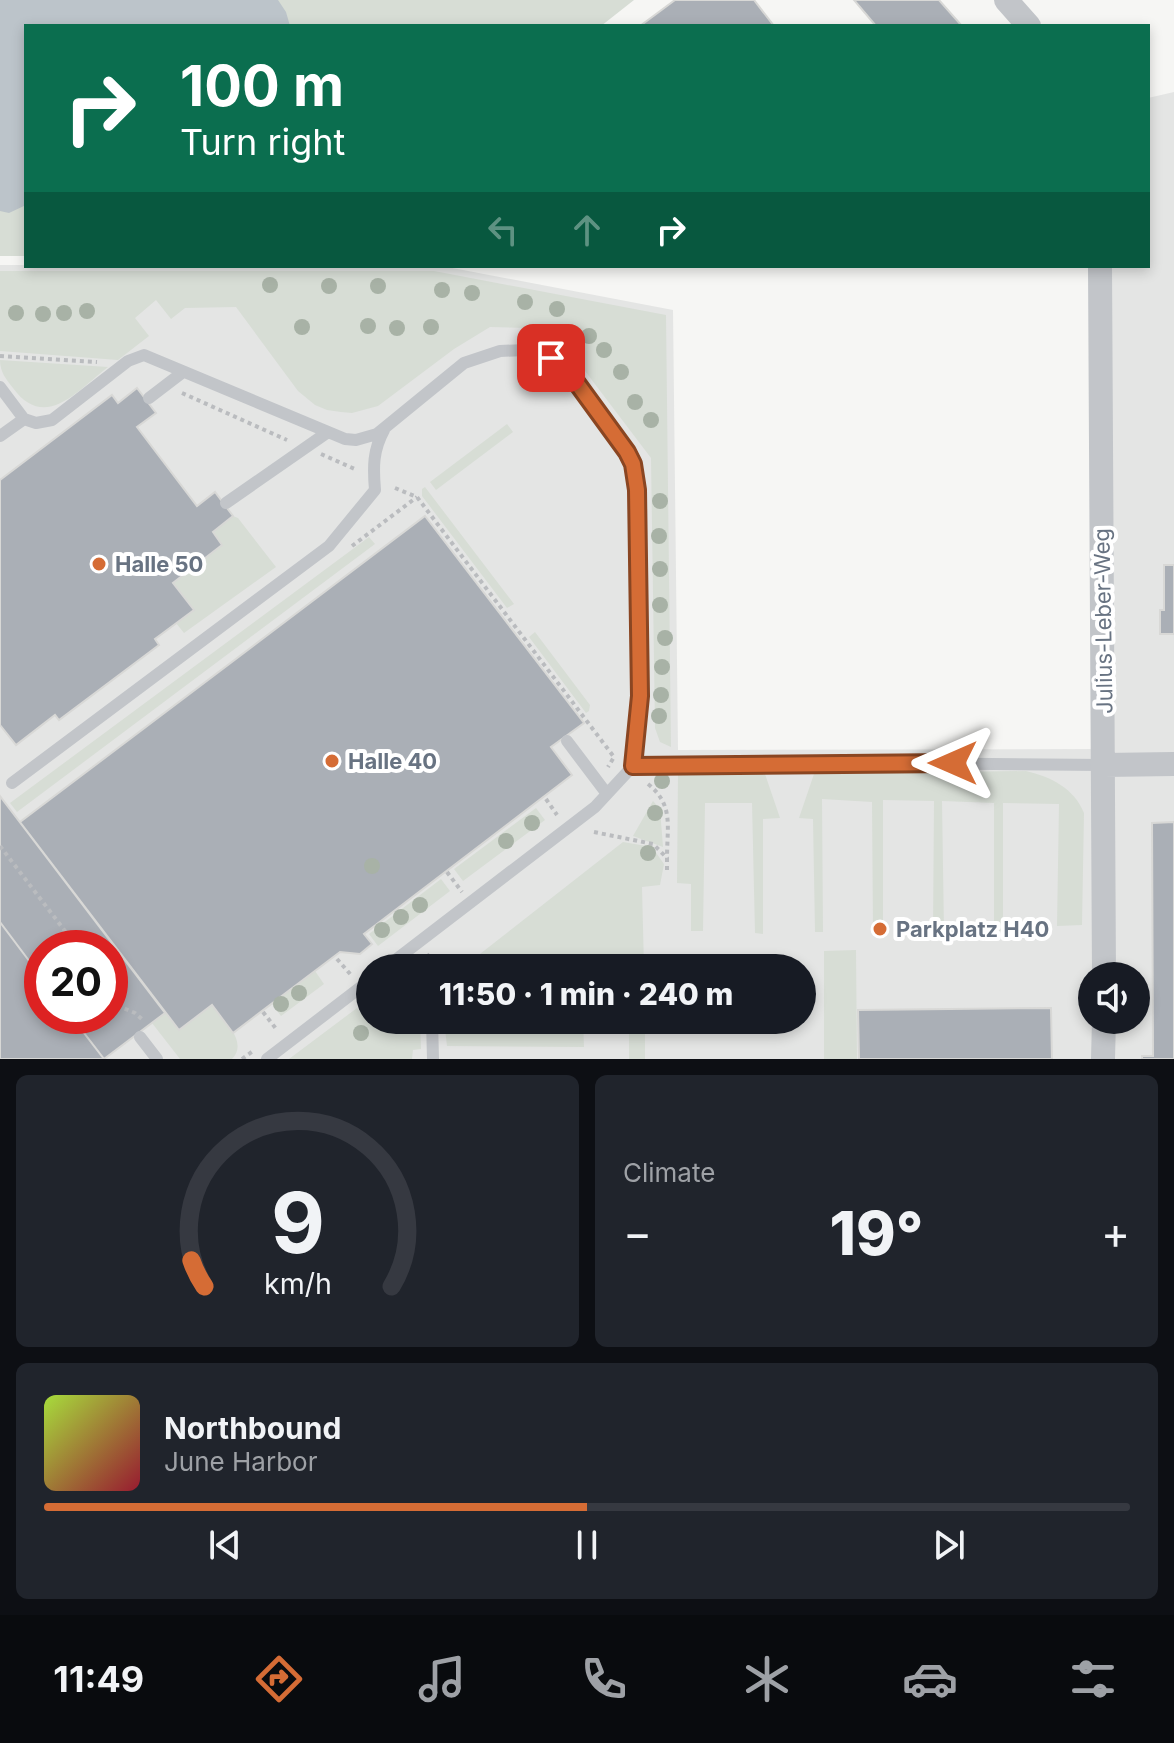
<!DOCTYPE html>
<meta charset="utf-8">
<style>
body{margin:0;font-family:Inter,sans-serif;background:#20242c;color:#f1f3f6;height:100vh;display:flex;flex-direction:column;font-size:30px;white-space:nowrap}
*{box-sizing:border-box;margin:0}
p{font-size:26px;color:#9ea1a6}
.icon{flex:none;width:44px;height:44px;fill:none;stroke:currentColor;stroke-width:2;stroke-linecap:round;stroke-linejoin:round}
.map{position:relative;height:1059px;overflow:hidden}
.details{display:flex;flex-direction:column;gap:16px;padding:16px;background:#0d0f14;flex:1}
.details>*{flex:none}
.hud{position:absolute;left:24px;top:24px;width:1126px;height:244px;border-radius:0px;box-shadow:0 4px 12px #0003;background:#0b6e4f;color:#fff;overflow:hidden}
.buttons{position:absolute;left:1078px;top:962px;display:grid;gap:16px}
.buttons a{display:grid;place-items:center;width:72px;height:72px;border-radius:50%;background:#171b24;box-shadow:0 4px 12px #0003;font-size:40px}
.speed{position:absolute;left:24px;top:930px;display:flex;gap:16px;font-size:40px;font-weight:700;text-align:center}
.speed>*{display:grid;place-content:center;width:104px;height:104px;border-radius:50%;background:#171b24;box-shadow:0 4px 12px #0003;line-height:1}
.speed .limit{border:12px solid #d22;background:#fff;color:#111}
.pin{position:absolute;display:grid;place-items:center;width:68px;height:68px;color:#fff;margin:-34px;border-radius:16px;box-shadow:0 4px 12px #0006}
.me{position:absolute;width:88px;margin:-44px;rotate:270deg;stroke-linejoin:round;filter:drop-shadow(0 0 6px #0008)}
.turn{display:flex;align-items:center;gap:28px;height:168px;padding:0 24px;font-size:36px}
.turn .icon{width:104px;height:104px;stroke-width:2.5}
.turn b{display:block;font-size:56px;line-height:68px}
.lanes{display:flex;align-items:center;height:76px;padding:0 24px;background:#0003;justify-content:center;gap:40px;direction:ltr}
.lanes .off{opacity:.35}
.big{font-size:60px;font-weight:800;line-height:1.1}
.details .card{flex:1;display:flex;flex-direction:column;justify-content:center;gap:12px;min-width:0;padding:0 28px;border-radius:12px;background:#20242c}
.details .dial{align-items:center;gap:0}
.dial svg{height:208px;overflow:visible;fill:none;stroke:#363941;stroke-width:7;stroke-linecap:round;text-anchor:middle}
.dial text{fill:#f1f3f6;stroke:none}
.song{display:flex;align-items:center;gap:24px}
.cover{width:96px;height:96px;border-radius:12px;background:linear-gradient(135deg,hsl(80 70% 55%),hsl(350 70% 35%))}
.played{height:8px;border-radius:4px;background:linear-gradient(90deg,#d56c35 50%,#363941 50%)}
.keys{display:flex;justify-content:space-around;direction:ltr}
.heat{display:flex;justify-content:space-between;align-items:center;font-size:44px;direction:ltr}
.details .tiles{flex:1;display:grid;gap:16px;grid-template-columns:1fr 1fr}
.card:last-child{grid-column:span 2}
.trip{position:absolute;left:356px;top:954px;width:460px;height:80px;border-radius:40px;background:#171b24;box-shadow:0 4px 12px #0003;font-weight:800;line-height:80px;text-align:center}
.dock{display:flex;height:128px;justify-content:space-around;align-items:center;background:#090b0e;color:#9ea1a6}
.dock .icon{width:56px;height:56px}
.dock .active{color:#d56c35}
.dock b{font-size:36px;color:#f1f3f6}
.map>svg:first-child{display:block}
.built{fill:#e4e5e4;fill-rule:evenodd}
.green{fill:#d7ddd5}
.water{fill:#bcc4ca}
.building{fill:#aaafb6;stroke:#d8d8d6;stroke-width:2}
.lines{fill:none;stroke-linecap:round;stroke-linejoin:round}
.path{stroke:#babcbf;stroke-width:4;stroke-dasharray:4 4;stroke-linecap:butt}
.service{stroke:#c2c5c9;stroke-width:12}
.minor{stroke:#c2c5c9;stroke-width:24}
.tree{fill:#a8b2a6}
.route-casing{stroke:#8a4622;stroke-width:20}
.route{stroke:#d56c35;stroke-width:14}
.poi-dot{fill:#d56c35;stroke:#fff;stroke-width:3}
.labels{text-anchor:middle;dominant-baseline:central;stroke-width:8;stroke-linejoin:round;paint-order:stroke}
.poi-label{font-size:22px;font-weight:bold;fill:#687382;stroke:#fff;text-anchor:start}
.street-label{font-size:22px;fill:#687382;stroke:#fff}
</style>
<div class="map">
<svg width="1174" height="1059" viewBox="0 0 1174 1059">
<rect width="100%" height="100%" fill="#f6f6f4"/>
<path class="built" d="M1174,92V1059H0V265L442,266L673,310L678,750L1102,749L1103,266H1148V98ZM42,948H110V1016H42ZM370,968H802V1020H370ZM1092,976H1136V1020H1092Z"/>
<path class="green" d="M0,0H634L601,26H26V256H0Z
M0,271H434L666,315L671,747L660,742L655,728L651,458L560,338L527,328L490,327L454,349L378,406L352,413L341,412L327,410L315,405L298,391L236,307L185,308L171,319L156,300L135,318L149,336L118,360L0,351Z
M0,360L108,367C78,390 45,432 13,388C6,379 0,372 0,360Z
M507,424L513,432L436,490L430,482Z
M425,487L514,604L507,608L422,496V489Z
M233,516L238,518L276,567L184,633L176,623L193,610L173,583L222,545L213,532Z
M369,537L375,544L17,812L10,803Z
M535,632L590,705L589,711L586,713L529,637Z
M1026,771C1051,777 1074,788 1084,813L1082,925L1057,926L1059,804L1003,803V931H994V803L942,801L944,932H933L934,801L883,800V932H873L872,802L822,799L823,932H815L813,819L799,818L814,774Z
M678,774H765L780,818L763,819V934L755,933L752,803H705L703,931H691V884L677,883Z
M653,801L660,809L663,847L633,836Z
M536,808L545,820L463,881L454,869Z
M623,842L652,847L664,864L660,885L642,887L644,968H462Z
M441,879L450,891L378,946L369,934Z
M856,950L857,1059H824V951Z
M315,971L324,984L281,1016L272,1004Z
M212,1005C223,1019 249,1042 232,1059H180L152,1023L165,1013L179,1030Z
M357,1008L366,1019L370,1017V1020H420L421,1049L413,1050L412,1059H289Z
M444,1020H583L584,1047L447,1046Z
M629,1020H645V1059H629Z"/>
<path class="water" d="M0,0H278L286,12L290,26H26V205L9,213L0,211Z"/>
<path class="building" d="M675,0H754L774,26H640Z
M854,0H939L962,26H876Z
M137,388L156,413L137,427L197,506L215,492L233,516L213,532L222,545L173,583L194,610L155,639L159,645L59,720L55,715L16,745L0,725V480L112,395L118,403Z
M425,516L584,723L551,747L572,775L364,934L372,944L360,954L340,952L233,1033L212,1005L179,1030L20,822Z
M1164,565H1174V634H1160V610H1164Z
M0,796L165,1013L104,1059L71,1016H110V948H42V978L0,922Z
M1174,822V1059H1142V1056H1153L1152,823Z
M0,922L42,978V1016H71L104,1059H0Z
M1051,1008L1052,1059H859L858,1010Z"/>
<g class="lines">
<path class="path" d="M0,356L97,362
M182,393L287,440
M321,454L357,470
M395,488L417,497L614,757L608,767
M352,546L417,497
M648,784C674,805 667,826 667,858
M546,799L557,815
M594,832L653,844L667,858V872
M0,846L78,948
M447,872L462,892
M427,954L438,968
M337,959L351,975
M110,990L123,1008L135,1013L144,1021
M263,1012L277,1030
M242,1059L253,1051"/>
<path class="service" d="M0,387L24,419
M149,398L183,372
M0,436L24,419L36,423L52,420L128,361L144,355L345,439L356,440L377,434L464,363L500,351L526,350L563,364L627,452L633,464L638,504L640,696L633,766L595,807L385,968
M226,503L328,432
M567,741L607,794
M633,766L893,763L1104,765
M12,783L329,546L375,490C373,467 373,450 384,430
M402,955L412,968
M432,1020L433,1059
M140,1037L157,1059
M267,1059L370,980"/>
<path class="minor" d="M1006,0L1029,26
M1100,266L1104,976
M1104,765L1174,764
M1103,1059L1104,1020"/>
</g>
<g class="tree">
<circle cx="270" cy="285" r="8"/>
<circle cx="329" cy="286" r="8"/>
<circle cx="378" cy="286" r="8"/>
<circle cx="442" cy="290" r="8"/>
<circle cx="472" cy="293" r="8"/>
<circle cx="525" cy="302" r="8"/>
<circle cx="557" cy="309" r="8"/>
<circle cx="87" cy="311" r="8"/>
<circle cx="16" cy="313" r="8"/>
<circle cx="64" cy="313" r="8"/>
<circle cx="43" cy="314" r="8"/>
<circle cx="368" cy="326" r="8"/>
<circle cx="302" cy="327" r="8"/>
<circle cx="431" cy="327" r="8"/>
<circle cx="397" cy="328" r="8"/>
<circle cx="589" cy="336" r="8"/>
<circle cx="604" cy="350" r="8"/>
<circle cx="621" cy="372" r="8"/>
<circle cx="635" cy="402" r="8"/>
<circle cx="651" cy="420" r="8"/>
<circle cx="660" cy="501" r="8"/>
<circle cx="659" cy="536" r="8"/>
<circle cx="660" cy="569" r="8"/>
<circle cx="660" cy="605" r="8"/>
<circle cx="665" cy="638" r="8"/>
<circle cx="662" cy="667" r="8"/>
<circle cx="661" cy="695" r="8"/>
<circle cx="659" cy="716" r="8"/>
<circle cx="662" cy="781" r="8"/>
<circle cx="655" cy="813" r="8"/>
<circle cx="532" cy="823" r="8"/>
<circle cx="506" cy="841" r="8"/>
<circle cx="648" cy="853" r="8"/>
<circle cx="372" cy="866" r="8"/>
<circle cx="420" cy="905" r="8"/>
<circle cx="401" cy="917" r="8"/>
<circle cx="382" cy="930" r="8"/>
<circle cx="299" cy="993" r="8"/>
<circle cx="281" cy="1004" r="8"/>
<circle cx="361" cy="1033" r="8"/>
</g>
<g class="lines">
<g class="route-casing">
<path id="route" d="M551,358L563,364L627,452L633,464L637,490L640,696L633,766L953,763"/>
</g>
<use href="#route" class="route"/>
</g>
<g class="poi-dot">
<circle cx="99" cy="564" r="8"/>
<circle cx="332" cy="761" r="8"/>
<circle cx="880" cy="929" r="8"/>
</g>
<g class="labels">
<g class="poi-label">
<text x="115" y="564">Halle 50</text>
<text x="348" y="761">Halle 40</text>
<text x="896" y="929">Parkplatz H40</text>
</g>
<g class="street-label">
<text transform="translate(1103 621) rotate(-91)">Julius-Leber-Weg</text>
</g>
</g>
</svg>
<div class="buttons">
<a><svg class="icon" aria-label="sound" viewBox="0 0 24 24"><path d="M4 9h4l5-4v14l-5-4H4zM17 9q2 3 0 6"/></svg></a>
</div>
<div class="speed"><div class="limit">20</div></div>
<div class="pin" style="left:551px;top:358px;background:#d93025"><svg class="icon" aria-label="arrive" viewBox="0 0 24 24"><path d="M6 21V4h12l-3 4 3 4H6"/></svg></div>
<svg class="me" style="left:953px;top:763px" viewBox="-20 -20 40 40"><path d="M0-17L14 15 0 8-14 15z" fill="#d56c35" stroke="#fff" stroke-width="4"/></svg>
<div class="trip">11:50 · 1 min · 240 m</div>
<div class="hud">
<div class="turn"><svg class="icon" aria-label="right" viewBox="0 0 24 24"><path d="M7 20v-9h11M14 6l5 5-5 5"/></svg><div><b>100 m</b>Turn right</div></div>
<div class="lanes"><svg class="icon off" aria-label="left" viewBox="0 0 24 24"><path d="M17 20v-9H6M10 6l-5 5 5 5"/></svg><svg class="icon off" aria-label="ahead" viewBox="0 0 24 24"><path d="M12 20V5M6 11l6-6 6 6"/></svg><svg class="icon" aria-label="right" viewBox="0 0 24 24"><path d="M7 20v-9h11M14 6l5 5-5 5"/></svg></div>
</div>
</div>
<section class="details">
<div class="tiles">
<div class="card dial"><svg viewBox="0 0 100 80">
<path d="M14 69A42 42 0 1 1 86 69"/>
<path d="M14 69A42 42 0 0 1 9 59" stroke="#d56c35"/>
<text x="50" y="56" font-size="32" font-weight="700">9</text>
<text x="50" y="72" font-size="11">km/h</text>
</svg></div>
<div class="card"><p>Climate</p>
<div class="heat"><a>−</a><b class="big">19°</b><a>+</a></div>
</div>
<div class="card">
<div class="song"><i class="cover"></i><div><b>Northbound</b><p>June Harbor</p></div></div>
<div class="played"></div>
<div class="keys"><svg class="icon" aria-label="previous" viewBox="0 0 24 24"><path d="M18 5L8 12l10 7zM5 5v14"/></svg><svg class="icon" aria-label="pause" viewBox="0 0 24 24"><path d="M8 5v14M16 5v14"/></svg><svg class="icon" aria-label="next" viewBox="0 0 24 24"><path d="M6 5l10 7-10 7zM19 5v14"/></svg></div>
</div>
</div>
</section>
<nav class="dock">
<b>11:49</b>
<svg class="icon active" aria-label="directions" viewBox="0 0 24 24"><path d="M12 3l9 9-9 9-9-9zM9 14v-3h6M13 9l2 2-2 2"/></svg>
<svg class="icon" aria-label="music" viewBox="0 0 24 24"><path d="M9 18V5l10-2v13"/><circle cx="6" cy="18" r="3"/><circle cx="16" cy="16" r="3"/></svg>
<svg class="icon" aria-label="phone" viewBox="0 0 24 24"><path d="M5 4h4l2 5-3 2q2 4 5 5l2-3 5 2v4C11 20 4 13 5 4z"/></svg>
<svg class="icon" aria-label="climate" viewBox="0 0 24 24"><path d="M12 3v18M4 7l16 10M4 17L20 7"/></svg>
<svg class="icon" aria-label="car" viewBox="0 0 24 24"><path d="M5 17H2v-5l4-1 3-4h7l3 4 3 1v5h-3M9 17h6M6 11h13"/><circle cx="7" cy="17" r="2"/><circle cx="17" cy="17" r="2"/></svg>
<svg class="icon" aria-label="filters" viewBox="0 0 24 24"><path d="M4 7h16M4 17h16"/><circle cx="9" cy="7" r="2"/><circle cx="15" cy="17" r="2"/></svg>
</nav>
